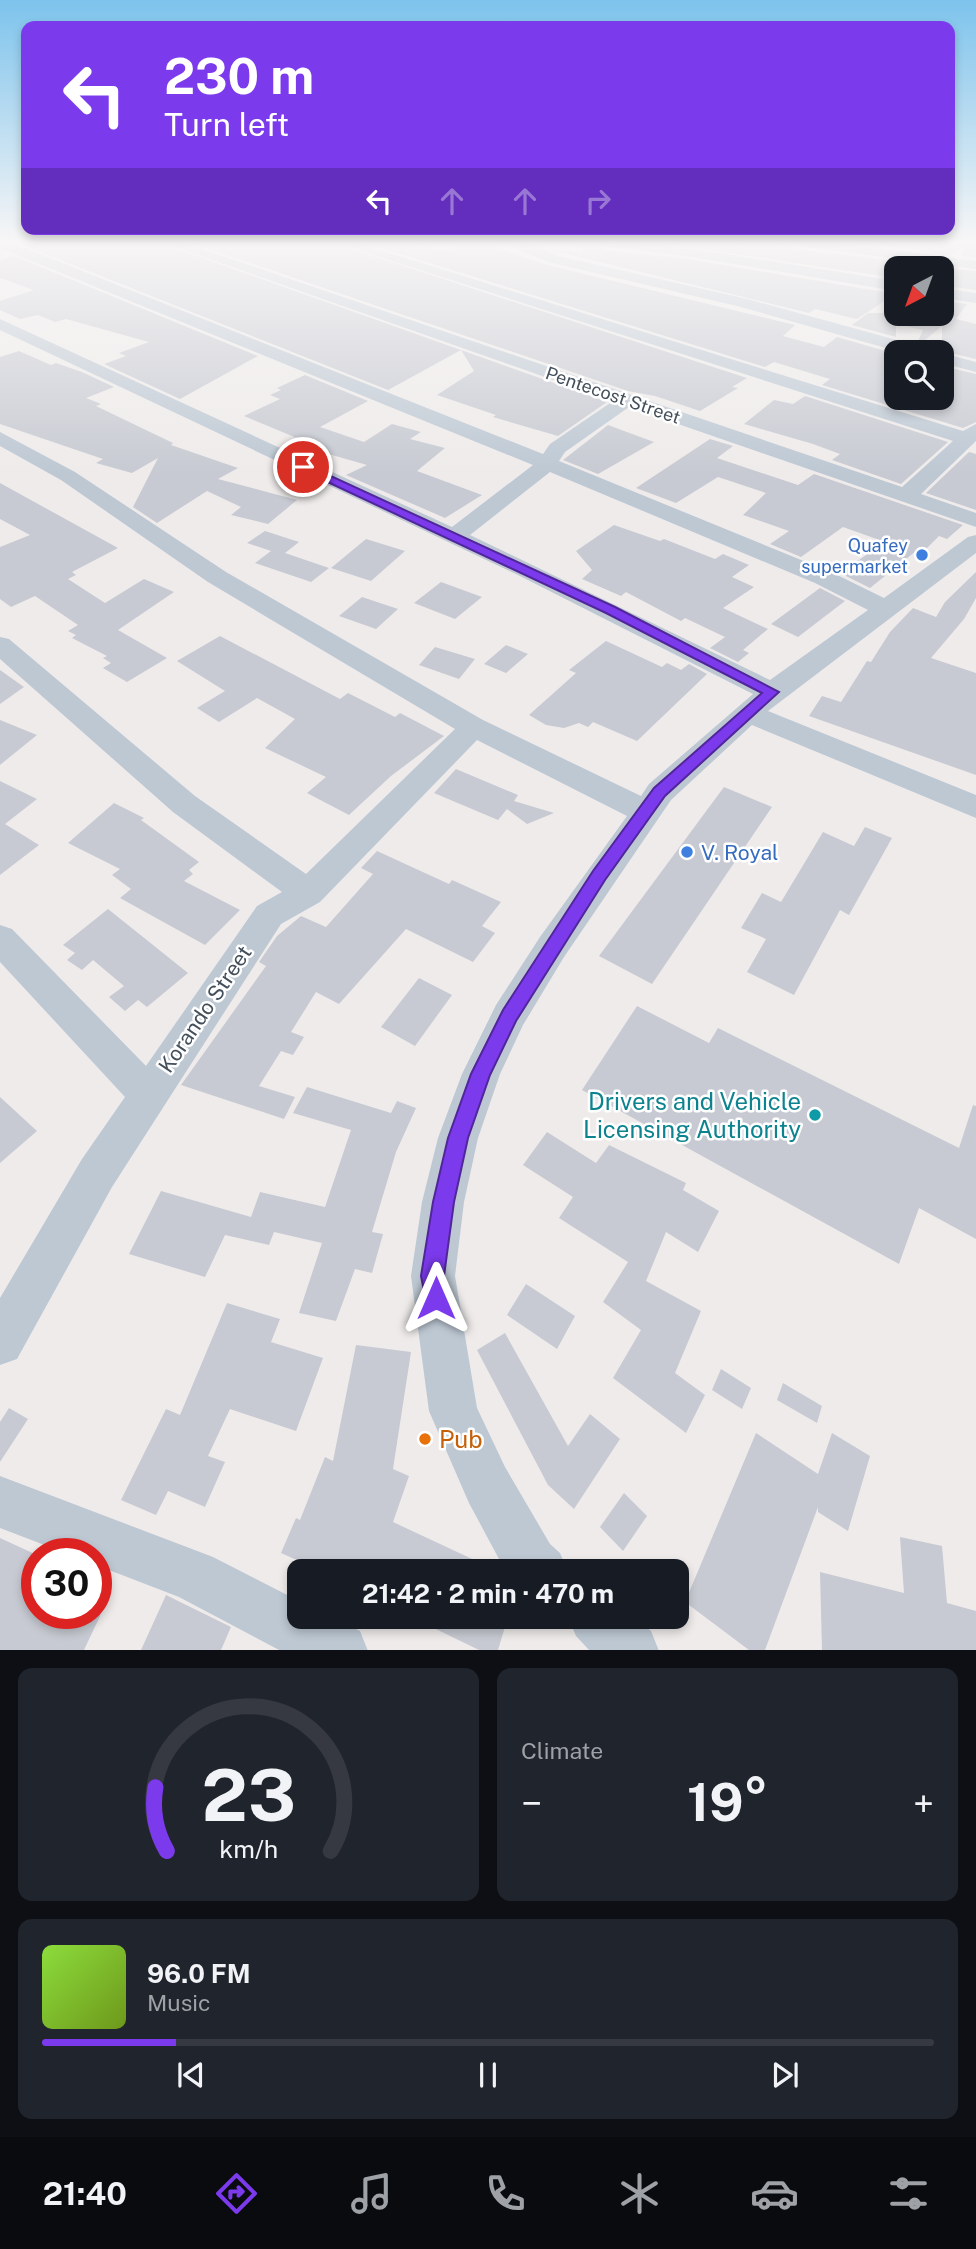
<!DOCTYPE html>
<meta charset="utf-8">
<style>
body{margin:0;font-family:"Public Sans",sans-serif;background:#20242c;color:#f1f3f6;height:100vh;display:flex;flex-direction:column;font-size:26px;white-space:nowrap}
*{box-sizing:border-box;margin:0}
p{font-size:23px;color:#9ea1a6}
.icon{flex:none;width:38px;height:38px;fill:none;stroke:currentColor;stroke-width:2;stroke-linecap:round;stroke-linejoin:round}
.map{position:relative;height:1650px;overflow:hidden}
.details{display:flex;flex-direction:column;gap:18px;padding:18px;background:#0d0f14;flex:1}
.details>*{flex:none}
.hud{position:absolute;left:21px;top:21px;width:934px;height:214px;border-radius:14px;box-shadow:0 4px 10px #0003;background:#7c3aed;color:#fff;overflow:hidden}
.needle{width:46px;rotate:221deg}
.controls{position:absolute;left:884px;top:256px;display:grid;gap:14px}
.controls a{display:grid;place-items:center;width:70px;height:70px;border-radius:14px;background:#171b24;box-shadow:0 4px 10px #0003;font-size:35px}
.speed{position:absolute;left:21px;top:1538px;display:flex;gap:14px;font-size:35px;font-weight:700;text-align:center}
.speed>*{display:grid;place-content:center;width:91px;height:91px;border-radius:50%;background:#171b24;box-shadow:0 4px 10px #0003;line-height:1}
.speed .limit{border:10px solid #d22;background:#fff;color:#111}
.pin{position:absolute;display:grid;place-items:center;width:60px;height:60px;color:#fff;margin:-30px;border:4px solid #fff;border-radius:50%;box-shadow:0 2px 7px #0007}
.me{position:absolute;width:77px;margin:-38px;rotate:0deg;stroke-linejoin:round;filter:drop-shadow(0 0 5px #0008)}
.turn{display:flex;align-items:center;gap:24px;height:147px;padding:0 28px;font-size:32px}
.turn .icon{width:91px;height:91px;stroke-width:2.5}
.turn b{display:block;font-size:49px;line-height:60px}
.lanes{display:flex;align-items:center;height:66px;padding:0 28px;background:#0003;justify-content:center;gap:35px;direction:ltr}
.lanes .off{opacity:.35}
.big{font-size:52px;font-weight:700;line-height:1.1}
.details .tile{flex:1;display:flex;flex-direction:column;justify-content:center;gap:10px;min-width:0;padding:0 24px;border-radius:14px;background:#20242c}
.details .dial{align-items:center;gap:0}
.dial svg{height:182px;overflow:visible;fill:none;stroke:#363941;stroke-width:7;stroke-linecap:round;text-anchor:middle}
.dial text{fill:#f1f3f6;stroke:none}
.song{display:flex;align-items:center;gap:21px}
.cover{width:84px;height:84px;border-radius:10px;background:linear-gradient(135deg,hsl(90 70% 55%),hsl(80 70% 35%))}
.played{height:7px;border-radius:4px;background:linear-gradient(90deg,#7c3aed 15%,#363941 15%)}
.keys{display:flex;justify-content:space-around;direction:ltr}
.heat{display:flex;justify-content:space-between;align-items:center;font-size:38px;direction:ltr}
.details .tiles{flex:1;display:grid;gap:18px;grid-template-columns:1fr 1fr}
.tile:last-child{grid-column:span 2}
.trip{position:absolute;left:287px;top:1559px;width:402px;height:70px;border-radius:14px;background:#171b24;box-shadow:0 4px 10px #0003;font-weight:700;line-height:70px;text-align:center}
.menu{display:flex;height:112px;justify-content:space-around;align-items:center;background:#090b0e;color:#9ea1a6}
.menu .icon{width:49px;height:49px}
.menu .on{color:#7c3aed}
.menu b{font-size:32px;color:#f1f3f6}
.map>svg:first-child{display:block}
.building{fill:#c7cad2}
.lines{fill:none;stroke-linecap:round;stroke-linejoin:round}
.minor{fill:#bdc8d3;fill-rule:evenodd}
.route{fill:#7c3aed;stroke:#51269a;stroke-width:2}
.shop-dot{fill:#3f7fe0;stroke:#fff;stroke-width:2.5}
.culture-dot{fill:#0f9aa8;stroke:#fff;stroke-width:2.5}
.food-dot{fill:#e8710a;stroke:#fff;stroke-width:2.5}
.labels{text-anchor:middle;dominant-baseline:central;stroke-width:5;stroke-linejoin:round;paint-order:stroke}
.far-street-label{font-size:18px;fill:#434f5a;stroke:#fff}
.far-shop-label{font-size:18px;fill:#366cbe;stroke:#fff;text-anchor:end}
.shop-label{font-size:21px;fill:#366cbe;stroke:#fff;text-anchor:start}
.street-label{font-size:21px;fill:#434f5a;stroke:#fff}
.near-culture-label{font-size:24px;fill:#0d838f;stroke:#fff;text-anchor:end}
.near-food-label{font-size:24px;fill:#c56008;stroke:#fff;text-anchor:start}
</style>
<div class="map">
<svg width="976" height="1651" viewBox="0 0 976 1651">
<rect width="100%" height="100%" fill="#efebeb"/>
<path class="building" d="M18,243H161L461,350L388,390Z
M191,243H333L747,378L732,387L738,388L700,411L655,396L628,391Z
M365,243H399L447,251L469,243H483L547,265L795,325L783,336L824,347L837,337L896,354V397H942V366L976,374V422L963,428L822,385L830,379L774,362L765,367Z
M583,243H597L606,250L687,259L895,294L857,319L815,309L809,313L551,250L582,252Z
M662,243H712L743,247L744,244L764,245L935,266L896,268V278Z
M870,243H976V258L961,256L966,245L951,255Z
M14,256L258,356L180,399L104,364L126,356L119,353L149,342L66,319L55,322L38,315L20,319L0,310V301L34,290L0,278V260Z
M954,269L976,271V290L946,286Z
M942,301L967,304L956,319L976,324V359L942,351V326L920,344L917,343L923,330L896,324V337L852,325L868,313H942Z
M461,350L607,402L558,436L493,417L496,415L437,395L474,371Z
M19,351L51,365L56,363L82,372L114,387L86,398L101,404L96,406L173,443L171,445L238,468L218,479L297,500L268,524L231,515L241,507L207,491L157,523L133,507L158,458L132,473L96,463L103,459L0,424V357Z
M305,375L368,401L320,427L364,442L392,424L421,432L410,439L445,448L417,471L482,495L445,518L346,475L367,465L297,445L304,441L244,416L280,399L270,395L281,390L277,388Z
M805,396L948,442L901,484L832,460L840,454L813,444L744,424L774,400L793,404Z
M608,425L654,442L598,474L563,460Z
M710,439L733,446L717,458L798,485L814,474L963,525L947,539L939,536L926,549L921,547L870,588L840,573L885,542L843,527L801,557L770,544L789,531L743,515L766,493L718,477L676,503L636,488Z
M969,452L976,454V510L926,493Z
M0,483L118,548L72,572L76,575L68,579L105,603L144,579L174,592L118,630L167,658L127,682L103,668L111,663L103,658L107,656L72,638L76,635L68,631L78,625L35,596L11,607L0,599V547L30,535L0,519Z
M614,525L660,541L664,539L715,559L723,554L749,565L732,577L754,587L723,608L768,629L743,650L749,653L738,662L710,648L725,637L685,618L681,621L626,592L621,596L582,579L592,570L576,551Z
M265,531L299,542L285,553L329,568L311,582L255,563L271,551L247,543Z
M366,539L405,551L371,581L331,568Z
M976,572V598L964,619L931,658L976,673V775L809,716L822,696L841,702L867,661L871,662L890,632L913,608L936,617L945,602Z
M441,582L482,597L455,619L414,603Z
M820,588L845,601L798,637L771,624Z
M362,597L398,609L376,629L339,616Z
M220,636L340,699L348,693L395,717L400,713L444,736L391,776L349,815L307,793L326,777L265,748L295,719L257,698L219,722L197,708L225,691L177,661Z
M606,641L662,667L667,663L681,670L689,664L707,674L637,741L593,722L588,727L579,723L564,728L546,725L529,715L576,673L569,670Z
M506,645L528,654L506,673L484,664Z
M435,647L475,659L459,679L419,665Z
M0,670L24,687L0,704Z
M0,720L37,735L0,765Z
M456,769L518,795L514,801L554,813L527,824L507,809L498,820L434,793Z
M0,781L37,799L5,824L39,845L0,875Z
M724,787L772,807L652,984L599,956Z
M114,803L144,818L141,820L199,862L189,870L193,874L184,881L240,910L205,945L120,898L131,889L112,875L120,869L68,843Z
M865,827L892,838L849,915L840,910L794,995L747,972L766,939L741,928L762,893L781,902L823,832L854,846Z
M377,851L449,884L452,880L501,902L482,926L495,933L473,962L406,929L339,1004L316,992L291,1032L304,1037L293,1055L281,1051L259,1086L295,1097L284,1119L181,1085L266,966L259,962L277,936L301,916L326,927L373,874L361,868Z
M108,909L188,973L147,1007L138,1000L125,1011L109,997L124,986L93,960L82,970L67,960L75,953L63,945Z
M419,978L452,995L415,1046L381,1027Z
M637,1006L709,1043L718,1028L959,1148L973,1105L976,1106V1239L919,1208L899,1264L582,1090Z
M307,1087L391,1113L397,1101L416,1108L396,1152L372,1232L383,1234L372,1273L355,1269L336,1321L299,1313L322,1243L274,1232L269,1245L225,1235L205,1277L129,1254L161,1191L251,1217L260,1192L325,1207L351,1130L293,1113Z
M0,1097L37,1131L0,1163Z
M547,1132L596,1163L609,1145L686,1183L683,1190L719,1211L698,1252L666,1232L646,1281L701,1311L675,1373L705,1395L686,1433L613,1378L641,1330L603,1302L628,1262L559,1218L573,1197L523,1165Z
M526,1284L575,1316L557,1349L507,1315Z
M227,1303L280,1319L271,1342L323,1358L296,1431L230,1409L208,1456L225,1462L205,1507L168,1491L156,1515L121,1500L166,1409L180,1415Z
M505,1333L568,1446L590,1414L620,1439L574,1509L548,1485L477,1350Z
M356,1345L411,1352L393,1469L409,1476L393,1522L500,1572H306L308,1565L281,1553L296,1518L300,1520L325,1457L333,1461Z
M721,1369L751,1388L742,1409L712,1390Z
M783,1383L822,1406L817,1423L777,1400Z
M9,1408L28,1419L0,1462V1422Z
M756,1433L818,1474L832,1433L870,1456L848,1531L818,1512V1507L765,1650H749L685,1602Z
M624,1493L647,1516L623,1551L600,1527Z
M900,1537L942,1546L947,1603L976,1611V1650H822L820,1572L904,1593Z
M0,1538L37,1555V1614H101L84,1650H0Z
M166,1595L231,1627L221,1650H141Z
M411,1617H508L498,1650H479Z"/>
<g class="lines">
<path class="minor" d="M0,243H12L543,454L550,444L613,401L164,243H184L902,487L953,441L336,243H357L963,431L976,424V441L921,494L976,513V527L629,407L565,452L559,461L833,573L884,598L968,537L976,535V553L768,711L976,795V818L752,725L671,800L564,957L523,1025L500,1074L478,1138L464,1202L455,1276L477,1408L505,1467L550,1544L560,1553L568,1572H506L469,1503L429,1411L411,1276L422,1202L438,1138L462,1074L496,1005L540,937L627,816L477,740L320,902L281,924L112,1187L17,1359L0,1365V1298L82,1159L125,1097L0,962V925L12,929L146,1066L257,906L282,892L173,812L0,659V637L9,639L195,796L306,874L455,729L208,582L61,480L0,446V432L75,472L226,572L483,720L641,796L649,784L753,694L518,575L0,330V319L452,527L533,465L0,248ZM550,472L815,583L868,610L770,680L470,535Z
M521,243H536L534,246L558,256L747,299L926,348L929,352H900L737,306L548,262L519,250L517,247Z
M599,243H641L687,248L896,281V291L687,256L606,247Z
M798,243H836L976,261V269L805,247Z
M942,288L976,293V303L942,298Z
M942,353L976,362V372L942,363Z
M0,1476L213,1557L299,1601V1617H332L360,1631L368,1651H281L179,1597L96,1565V1554H68L0,1528Z
M568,1617H635L651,1631L659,1651H590L576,1636Z"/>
</g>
<linearGradient id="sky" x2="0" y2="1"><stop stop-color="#7dc3ec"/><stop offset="0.51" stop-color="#f8f6f6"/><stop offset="1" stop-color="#f8f6f6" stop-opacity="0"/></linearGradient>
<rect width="976" height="474" fill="url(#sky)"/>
<path class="route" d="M300,465H307L615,607L779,692L665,796L605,880L516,1021L490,1075L468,1138L454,1202L444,1276L447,1298L444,1306L436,1309L427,1306L421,1276L433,1202L448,1138L471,1074L503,1010L593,871L654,788L762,693L606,613L300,469Z"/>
<g class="shop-dot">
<circle cx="922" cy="555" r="7"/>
<circle cx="687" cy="852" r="7"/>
</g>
<circle class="culture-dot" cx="815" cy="1115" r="7"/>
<circle class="food-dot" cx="425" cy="1439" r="7"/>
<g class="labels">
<g class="far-street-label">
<text transform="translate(613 395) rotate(19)">Pentecost Street</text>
</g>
<g class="far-shop-label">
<text x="908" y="545">Quafey<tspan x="908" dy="21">supermarket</tspan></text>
</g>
<g class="shop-label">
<text x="701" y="852">V. Royal</text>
</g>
<g class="street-label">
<text transform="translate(205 1009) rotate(-56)">Korando Street</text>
</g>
<g class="near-culture-label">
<text x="801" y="1101">Drivers and Vehicle<tspan x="801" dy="28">Licensing Authority</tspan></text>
</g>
<g class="near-food-label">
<text x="439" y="1439">Pub</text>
</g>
</g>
</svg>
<div class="controls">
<a><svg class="needle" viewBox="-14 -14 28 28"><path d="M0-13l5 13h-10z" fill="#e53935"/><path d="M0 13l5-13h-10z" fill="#9ea1a6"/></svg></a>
<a><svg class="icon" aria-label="search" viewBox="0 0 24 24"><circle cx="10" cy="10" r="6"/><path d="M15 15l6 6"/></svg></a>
</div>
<div class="speed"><div class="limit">30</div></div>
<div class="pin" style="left:303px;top:467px;background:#d93025"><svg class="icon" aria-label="arrive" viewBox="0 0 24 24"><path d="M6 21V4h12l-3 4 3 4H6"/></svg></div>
<svg class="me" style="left:436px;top:1298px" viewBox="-20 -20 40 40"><path d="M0-17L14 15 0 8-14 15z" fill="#7c3aed" stroke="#fff" stroke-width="4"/></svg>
<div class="trip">21:42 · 2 min · 470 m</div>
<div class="hud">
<div class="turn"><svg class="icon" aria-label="left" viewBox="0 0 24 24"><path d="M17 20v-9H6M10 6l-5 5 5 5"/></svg><div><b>230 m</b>Turn left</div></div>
<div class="lanes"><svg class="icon" aria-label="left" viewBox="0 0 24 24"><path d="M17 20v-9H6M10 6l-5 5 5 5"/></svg><svg class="icon off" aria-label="ahead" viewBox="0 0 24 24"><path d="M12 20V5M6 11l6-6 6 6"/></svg><svg class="icon off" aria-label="ahead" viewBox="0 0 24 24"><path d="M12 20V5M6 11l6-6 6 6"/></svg><svg class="icon off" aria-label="right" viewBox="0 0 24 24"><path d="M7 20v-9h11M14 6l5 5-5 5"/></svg></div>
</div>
</div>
<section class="details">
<div class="tiles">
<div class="tile dial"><svg viewBox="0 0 100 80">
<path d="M14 69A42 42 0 1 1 86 69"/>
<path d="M14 69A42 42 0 0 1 9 41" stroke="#7c3aed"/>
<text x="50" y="56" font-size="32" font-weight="700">23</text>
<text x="50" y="72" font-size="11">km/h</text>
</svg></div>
<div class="tile"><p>Climate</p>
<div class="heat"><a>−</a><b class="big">19°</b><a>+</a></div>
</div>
<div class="tile">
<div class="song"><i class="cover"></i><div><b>96.0 FM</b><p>Music</p></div></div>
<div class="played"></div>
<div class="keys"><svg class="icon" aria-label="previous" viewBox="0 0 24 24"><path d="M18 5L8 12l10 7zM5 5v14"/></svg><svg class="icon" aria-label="pause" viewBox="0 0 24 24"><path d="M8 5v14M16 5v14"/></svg><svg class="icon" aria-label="next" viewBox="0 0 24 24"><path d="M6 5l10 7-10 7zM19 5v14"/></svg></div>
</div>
</div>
</section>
<nav class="menu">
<b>21:40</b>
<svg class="icon on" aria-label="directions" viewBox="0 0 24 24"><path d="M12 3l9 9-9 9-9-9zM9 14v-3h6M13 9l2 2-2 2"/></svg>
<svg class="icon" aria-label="music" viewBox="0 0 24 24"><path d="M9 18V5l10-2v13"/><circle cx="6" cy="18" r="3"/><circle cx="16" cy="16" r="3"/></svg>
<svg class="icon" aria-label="phone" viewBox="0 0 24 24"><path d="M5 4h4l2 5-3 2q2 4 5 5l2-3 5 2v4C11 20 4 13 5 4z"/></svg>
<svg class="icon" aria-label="climate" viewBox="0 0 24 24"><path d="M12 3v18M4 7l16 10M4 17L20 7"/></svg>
<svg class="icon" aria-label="car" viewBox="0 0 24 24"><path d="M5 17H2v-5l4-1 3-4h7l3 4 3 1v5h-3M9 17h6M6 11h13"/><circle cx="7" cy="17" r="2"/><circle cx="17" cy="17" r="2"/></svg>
<svg class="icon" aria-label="filters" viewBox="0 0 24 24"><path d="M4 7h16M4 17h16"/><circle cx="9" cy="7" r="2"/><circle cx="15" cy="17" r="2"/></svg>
</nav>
